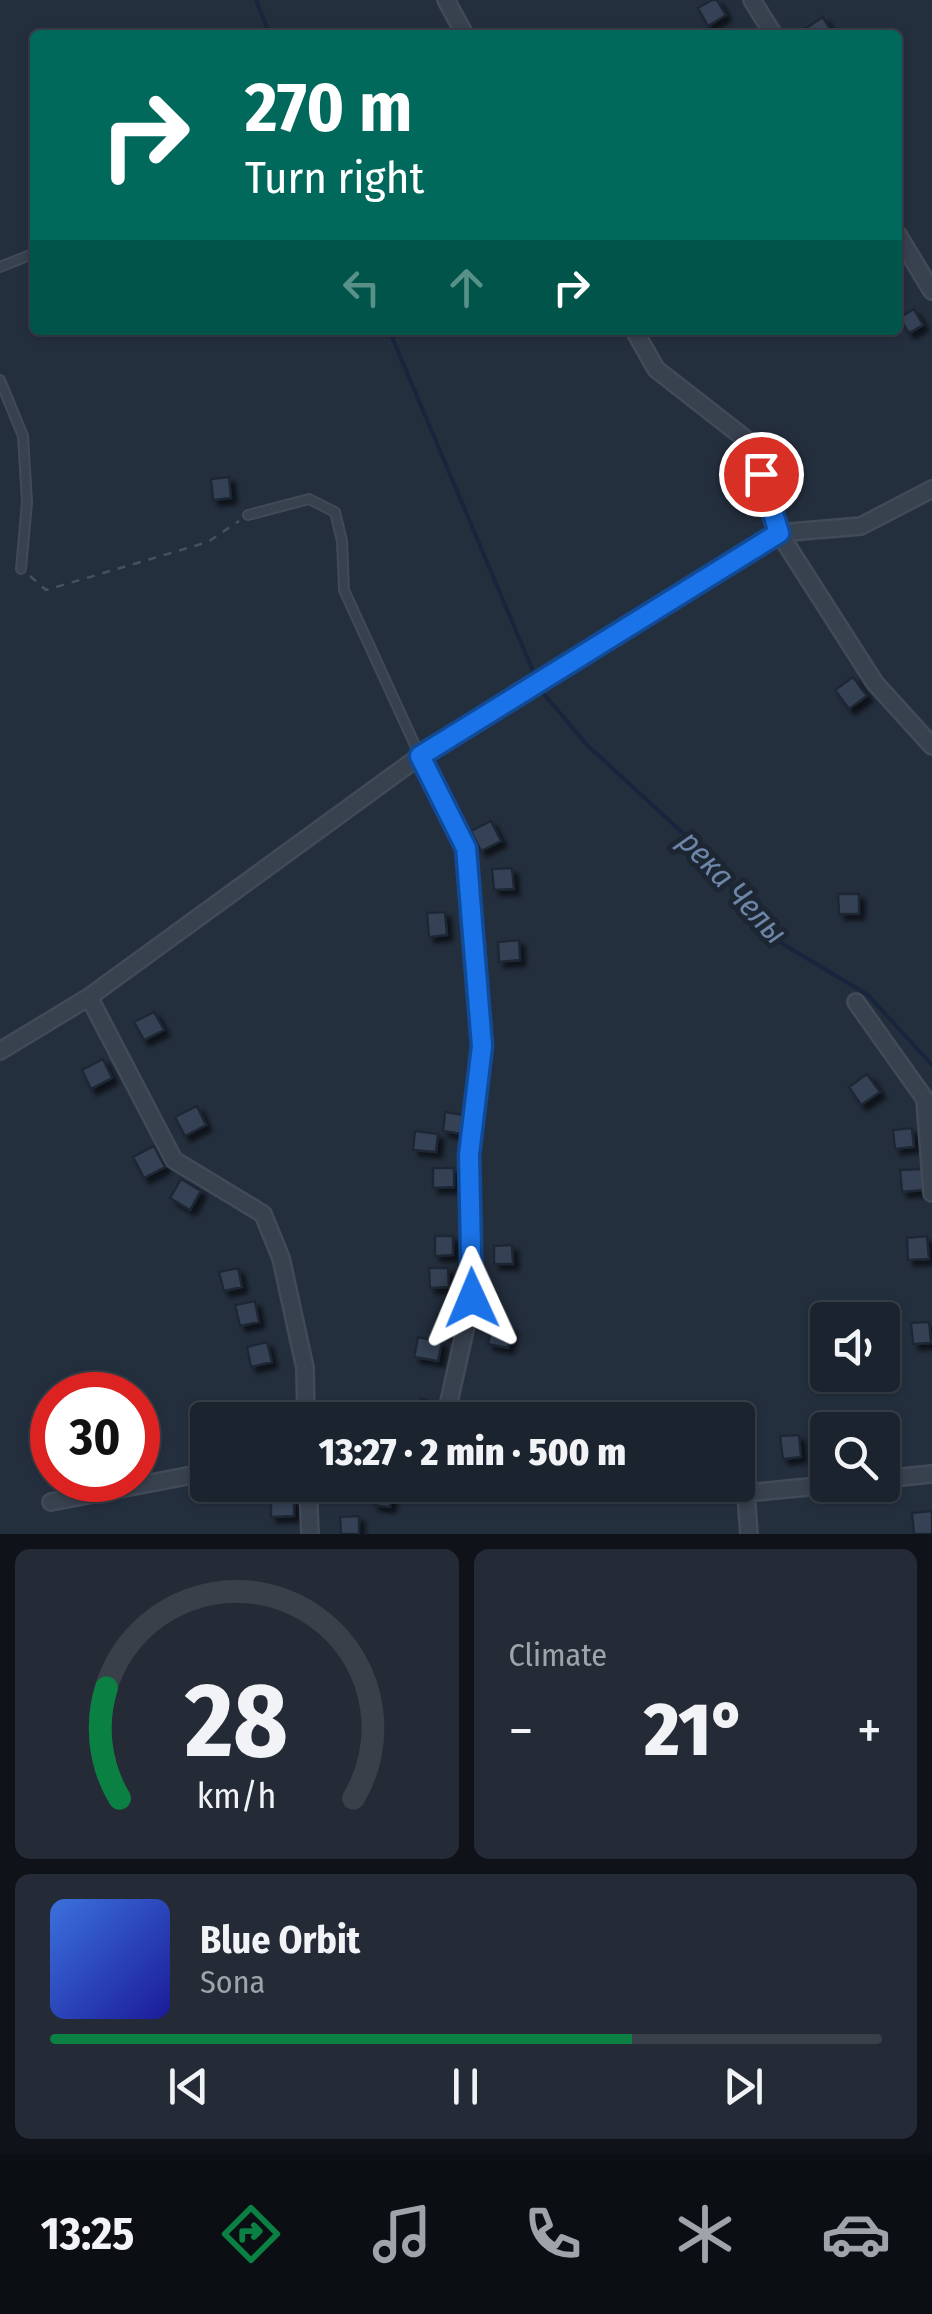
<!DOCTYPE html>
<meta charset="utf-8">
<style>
body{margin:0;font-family:"Fira Sans Condensed",sans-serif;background:#242b36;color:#f1f3f6;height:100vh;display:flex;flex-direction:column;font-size:38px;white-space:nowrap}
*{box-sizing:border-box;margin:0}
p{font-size:32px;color:#a0a4aa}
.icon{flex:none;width:55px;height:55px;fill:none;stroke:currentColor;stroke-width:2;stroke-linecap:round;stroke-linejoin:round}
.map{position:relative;height:1534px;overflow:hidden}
.drawer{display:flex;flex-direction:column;gap:15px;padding:15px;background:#0f1319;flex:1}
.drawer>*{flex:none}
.top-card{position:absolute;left:30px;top:30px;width:872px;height:305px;border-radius:10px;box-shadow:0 2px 8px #0004,0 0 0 2px #39404a;background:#00695c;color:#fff;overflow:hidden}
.fabs{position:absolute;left:810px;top:1302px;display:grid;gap:20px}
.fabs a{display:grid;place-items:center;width:90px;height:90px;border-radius:10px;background:#1b232e;box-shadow:0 2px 8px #0004,0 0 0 2px #39404a;font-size:50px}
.speed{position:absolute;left:30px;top:1372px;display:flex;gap:20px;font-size:50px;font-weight:700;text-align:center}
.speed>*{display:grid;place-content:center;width:130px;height:130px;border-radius:50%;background:#1b232e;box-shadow:0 2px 8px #0004,0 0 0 2px #39404a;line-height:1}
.speed .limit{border:15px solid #d22;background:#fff;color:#111}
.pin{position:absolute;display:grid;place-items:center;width:85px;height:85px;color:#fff;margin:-42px;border:5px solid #fff;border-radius:50%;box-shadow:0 2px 10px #0007}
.me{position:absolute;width:110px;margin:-55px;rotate:359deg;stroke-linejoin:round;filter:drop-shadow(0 0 8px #0008)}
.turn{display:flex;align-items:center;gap:35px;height:210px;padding:0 50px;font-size:45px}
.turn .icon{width:130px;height:130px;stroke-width:2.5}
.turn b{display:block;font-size:70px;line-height:85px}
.lanes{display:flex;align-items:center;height:95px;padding:0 50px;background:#0003;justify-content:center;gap:50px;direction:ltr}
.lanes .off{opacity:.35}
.big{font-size:75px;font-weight:800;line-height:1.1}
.drawer .widget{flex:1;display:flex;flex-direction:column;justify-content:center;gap:15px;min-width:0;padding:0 35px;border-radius:15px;background:#242b36}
.drawer .dial{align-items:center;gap:0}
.dial svg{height:260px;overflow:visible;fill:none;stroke:#39404a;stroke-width:7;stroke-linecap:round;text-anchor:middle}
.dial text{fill:#f1f3f6;stroke:none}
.song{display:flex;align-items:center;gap:30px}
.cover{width:120px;height:120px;border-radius:15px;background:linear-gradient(135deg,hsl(220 70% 55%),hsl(240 70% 35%))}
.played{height:10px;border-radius:5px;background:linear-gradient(90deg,#0b8043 70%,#39404a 70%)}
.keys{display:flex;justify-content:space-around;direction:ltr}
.heat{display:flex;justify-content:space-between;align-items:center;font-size:55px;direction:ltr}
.drawer .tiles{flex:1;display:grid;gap:15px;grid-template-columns:1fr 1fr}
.widget:last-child{grid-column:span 2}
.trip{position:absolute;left:190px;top:1402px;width:565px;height:100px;border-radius:10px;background:#1b232e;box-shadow:0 2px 8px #0004,0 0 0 2px #39404a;font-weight:800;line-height:100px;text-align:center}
.dock{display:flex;height:160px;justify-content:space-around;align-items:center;background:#0b0e12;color:#a0a4aa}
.dock .icon{width:70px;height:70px}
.dock .on{color:#0b8043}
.dock b{font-size:45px;color:#f1f3f6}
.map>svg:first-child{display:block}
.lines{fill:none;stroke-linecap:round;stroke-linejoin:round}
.stream{stroke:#17263c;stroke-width:4}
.building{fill:#364354;stroke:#1f2835;stroke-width:2.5;filter:url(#shadow)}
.service-casing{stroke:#414a57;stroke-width:12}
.minor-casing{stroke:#414a57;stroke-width:20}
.path{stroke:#3f5557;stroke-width:2.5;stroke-dasharray:8 8;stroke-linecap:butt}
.service{stroke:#38414e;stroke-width:8}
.minor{stroke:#38414e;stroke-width:15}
.route-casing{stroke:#114b97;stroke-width:25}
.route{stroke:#1a73e8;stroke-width:18}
.labels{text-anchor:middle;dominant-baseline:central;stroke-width:10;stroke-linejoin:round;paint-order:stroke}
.water-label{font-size:32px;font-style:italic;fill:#6d86a8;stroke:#1d2633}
</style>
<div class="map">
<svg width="932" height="1534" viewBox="0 0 932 1534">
<defs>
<filter id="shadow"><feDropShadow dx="5.5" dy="5.5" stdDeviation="2.5" flood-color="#0009"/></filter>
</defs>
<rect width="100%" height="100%" fill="#242f3e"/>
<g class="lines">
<path class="stream" d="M256,0L270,35
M389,330L533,671
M544,694L587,745L696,845L778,941L868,995L932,1065"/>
</g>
<path class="building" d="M712,0H717L726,15L708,26L698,8Z
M823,17L833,34L810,35L806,28Z
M914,309L923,325L909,333L899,318Z
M229,477L231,498L213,500L211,479Z
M853,677L867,696L849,709L835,690Z
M491,821L501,841L481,851L471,831Z
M512,868L514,889L494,890L492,869Z
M838,894H859V914H839Z
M445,912L447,935L429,937L427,913Z
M519,940L520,960L499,962L498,942Z
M154,1012L164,1030L144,1040L134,1022Z
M103,1059L112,1078L91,1089L82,1070Z
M867,1074L880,1092L861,1105L849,1087Z
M197,1106L206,1125L185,1136L175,1117Z
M445,1112L465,1115L462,1134L443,1131Z
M912,1128L914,1147L895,1149L893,1130Z
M415,1131L438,1134L436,1152L413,1150Z
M154,1146L165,1167L144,1178L133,1157Z
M433,1168H454V1187L433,1188Z
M922,1169L923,1190L902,1192L900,1170Z
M181,1179L201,1191L190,1210L170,1198Z
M435,1236H453V1255L435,1256Z
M927,1236L929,1259L908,1260L907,1238Z
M512,1245L513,1264H494V1246Z
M238,1268L242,1287L224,1291L219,1272Z
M429,1268H448L449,1287L430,1288Z
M255,1301L259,1322L240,1326L235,1305Z
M437,1315L455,1318L452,1335L434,1332Z
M929,1322L931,1343L913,1344L911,1323Z
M492,1324L512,1328L508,1348L488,1344Z
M418,1337L442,1342L438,1361L414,1357Z
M267,1342L272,1362L251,1367L247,1347Z
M421,1398L440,1404L435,1420L414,1418Z
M799,1435L801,1457L783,1459L780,1436Z
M375,1485L392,1487L390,1507L373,1505Z
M294,1499V1516L271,1517V1500Z
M932,1511V1534H914L912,1513Z
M359,1516V1534H341L340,1517Z"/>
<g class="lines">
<g class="service-casing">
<path id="service" d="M0,267L35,253
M0,380L23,436L27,502L21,569
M248,515L309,499L335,512L342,541L344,590L420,756"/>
</g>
<g class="minor-casing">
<path id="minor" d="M446,0L465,35
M752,0L774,35
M898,235L932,291
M634,330L656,369L752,444L779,533L875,683L932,746
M420,756L466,848L482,1046L469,1155L472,1298L445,1420
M89,997L174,1160L263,1214L281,1258L305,1368L306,1420
M856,1002L925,1099L932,1193
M0,1051L89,997L420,756L779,533L861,526L932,489
M882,1479L932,1474
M308,1485L310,1534
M494,1485L524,1490L746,1493L828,1485
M746,1493L749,1534
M51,1502L208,1472"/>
</g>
<path class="path" d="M30,576L46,590L208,542L239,521"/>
<use href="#service" class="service"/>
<use href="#minor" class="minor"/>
</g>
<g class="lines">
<g class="route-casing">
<path id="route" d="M472,1298L469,1155L482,1046L466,848L420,756L779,533L761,474"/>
</g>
<use href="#route" class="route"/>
</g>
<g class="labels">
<g class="water-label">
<text transform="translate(733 887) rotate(47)">река Челы</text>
</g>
</g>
</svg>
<div class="fabs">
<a><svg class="icon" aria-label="sound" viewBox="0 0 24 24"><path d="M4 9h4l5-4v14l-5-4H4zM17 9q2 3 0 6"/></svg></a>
<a><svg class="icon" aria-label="search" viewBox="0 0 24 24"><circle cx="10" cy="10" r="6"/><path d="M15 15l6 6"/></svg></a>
</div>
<div class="speed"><div class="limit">30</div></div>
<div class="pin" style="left:761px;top:474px;background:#d93025"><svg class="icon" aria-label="arrive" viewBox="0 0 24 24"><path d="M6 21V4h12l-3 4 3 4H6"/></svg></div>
<svg class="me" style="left:472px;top:1298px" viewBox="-20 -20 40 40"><path d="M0-17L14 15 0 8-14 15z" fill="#1a73e8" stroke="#fff" stroke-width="4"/></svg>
<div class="trip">13:27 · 2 min · 500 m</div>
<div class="top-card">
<div class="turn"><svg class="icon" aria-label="right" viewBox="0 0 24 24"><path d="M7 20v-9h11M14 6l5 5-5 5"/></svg><div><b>270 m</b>Turn right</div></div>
<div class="lanes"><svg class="icon off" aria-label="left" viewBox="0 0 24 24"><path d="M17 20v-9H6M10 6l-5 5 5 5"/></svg><svg class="icon off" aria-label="ahead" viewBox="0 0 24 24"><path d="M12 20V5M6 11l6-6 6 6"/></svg><svg class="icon" aria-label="right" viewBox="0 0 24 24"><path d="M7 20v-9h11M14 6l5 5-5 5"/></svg></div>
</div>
</div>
<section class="drawer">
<div class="tiles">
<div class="widget dial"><svg viewBox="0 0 100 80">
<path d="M14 69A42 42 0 1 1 86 69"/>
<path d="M14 69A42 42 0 0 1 10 35" stroke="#0b8043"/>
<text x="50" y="56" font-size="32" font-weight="700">28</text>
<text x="50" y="72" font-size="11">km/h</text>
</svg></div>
<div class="widget"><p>Climate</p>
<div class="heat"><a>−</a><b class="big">21°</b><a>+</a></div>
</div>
<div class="widget">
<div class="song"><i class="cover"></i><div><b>Blue Orbit</b><p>Sona</p></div></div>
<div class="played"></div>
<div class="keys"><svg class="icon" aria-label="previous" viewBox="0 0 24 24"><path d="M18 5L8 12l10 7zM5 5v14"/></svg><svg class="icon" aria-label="pause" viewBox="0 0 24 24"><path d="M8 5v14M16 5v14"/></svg><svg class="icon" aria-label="next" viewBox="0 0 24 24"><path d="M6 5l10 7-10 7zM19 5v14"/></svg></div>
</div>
</div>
</section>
<nav class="dock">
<b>13:25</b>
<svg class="icon on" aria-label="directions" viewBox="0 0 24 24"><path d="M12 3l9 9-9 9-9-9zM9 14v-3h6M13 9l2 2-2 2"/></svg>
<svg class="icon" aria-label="music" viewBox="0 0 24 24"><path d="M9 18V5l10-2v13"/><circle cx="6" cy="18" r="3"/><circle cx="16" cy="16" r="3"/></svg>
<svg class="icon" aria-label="phone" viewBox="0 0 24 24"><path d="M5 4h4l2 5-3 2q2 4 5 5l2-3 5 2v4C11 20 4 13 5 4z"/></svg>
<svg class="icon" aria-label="climate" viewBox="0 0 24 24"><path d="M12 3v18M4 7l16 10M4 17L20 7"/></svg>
<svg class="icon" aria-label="car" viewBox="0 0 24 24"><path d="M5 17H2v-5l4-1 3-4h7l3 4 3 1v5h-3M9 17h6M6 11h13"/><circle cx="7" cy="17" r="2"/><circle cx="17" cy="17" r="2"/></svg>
</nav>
